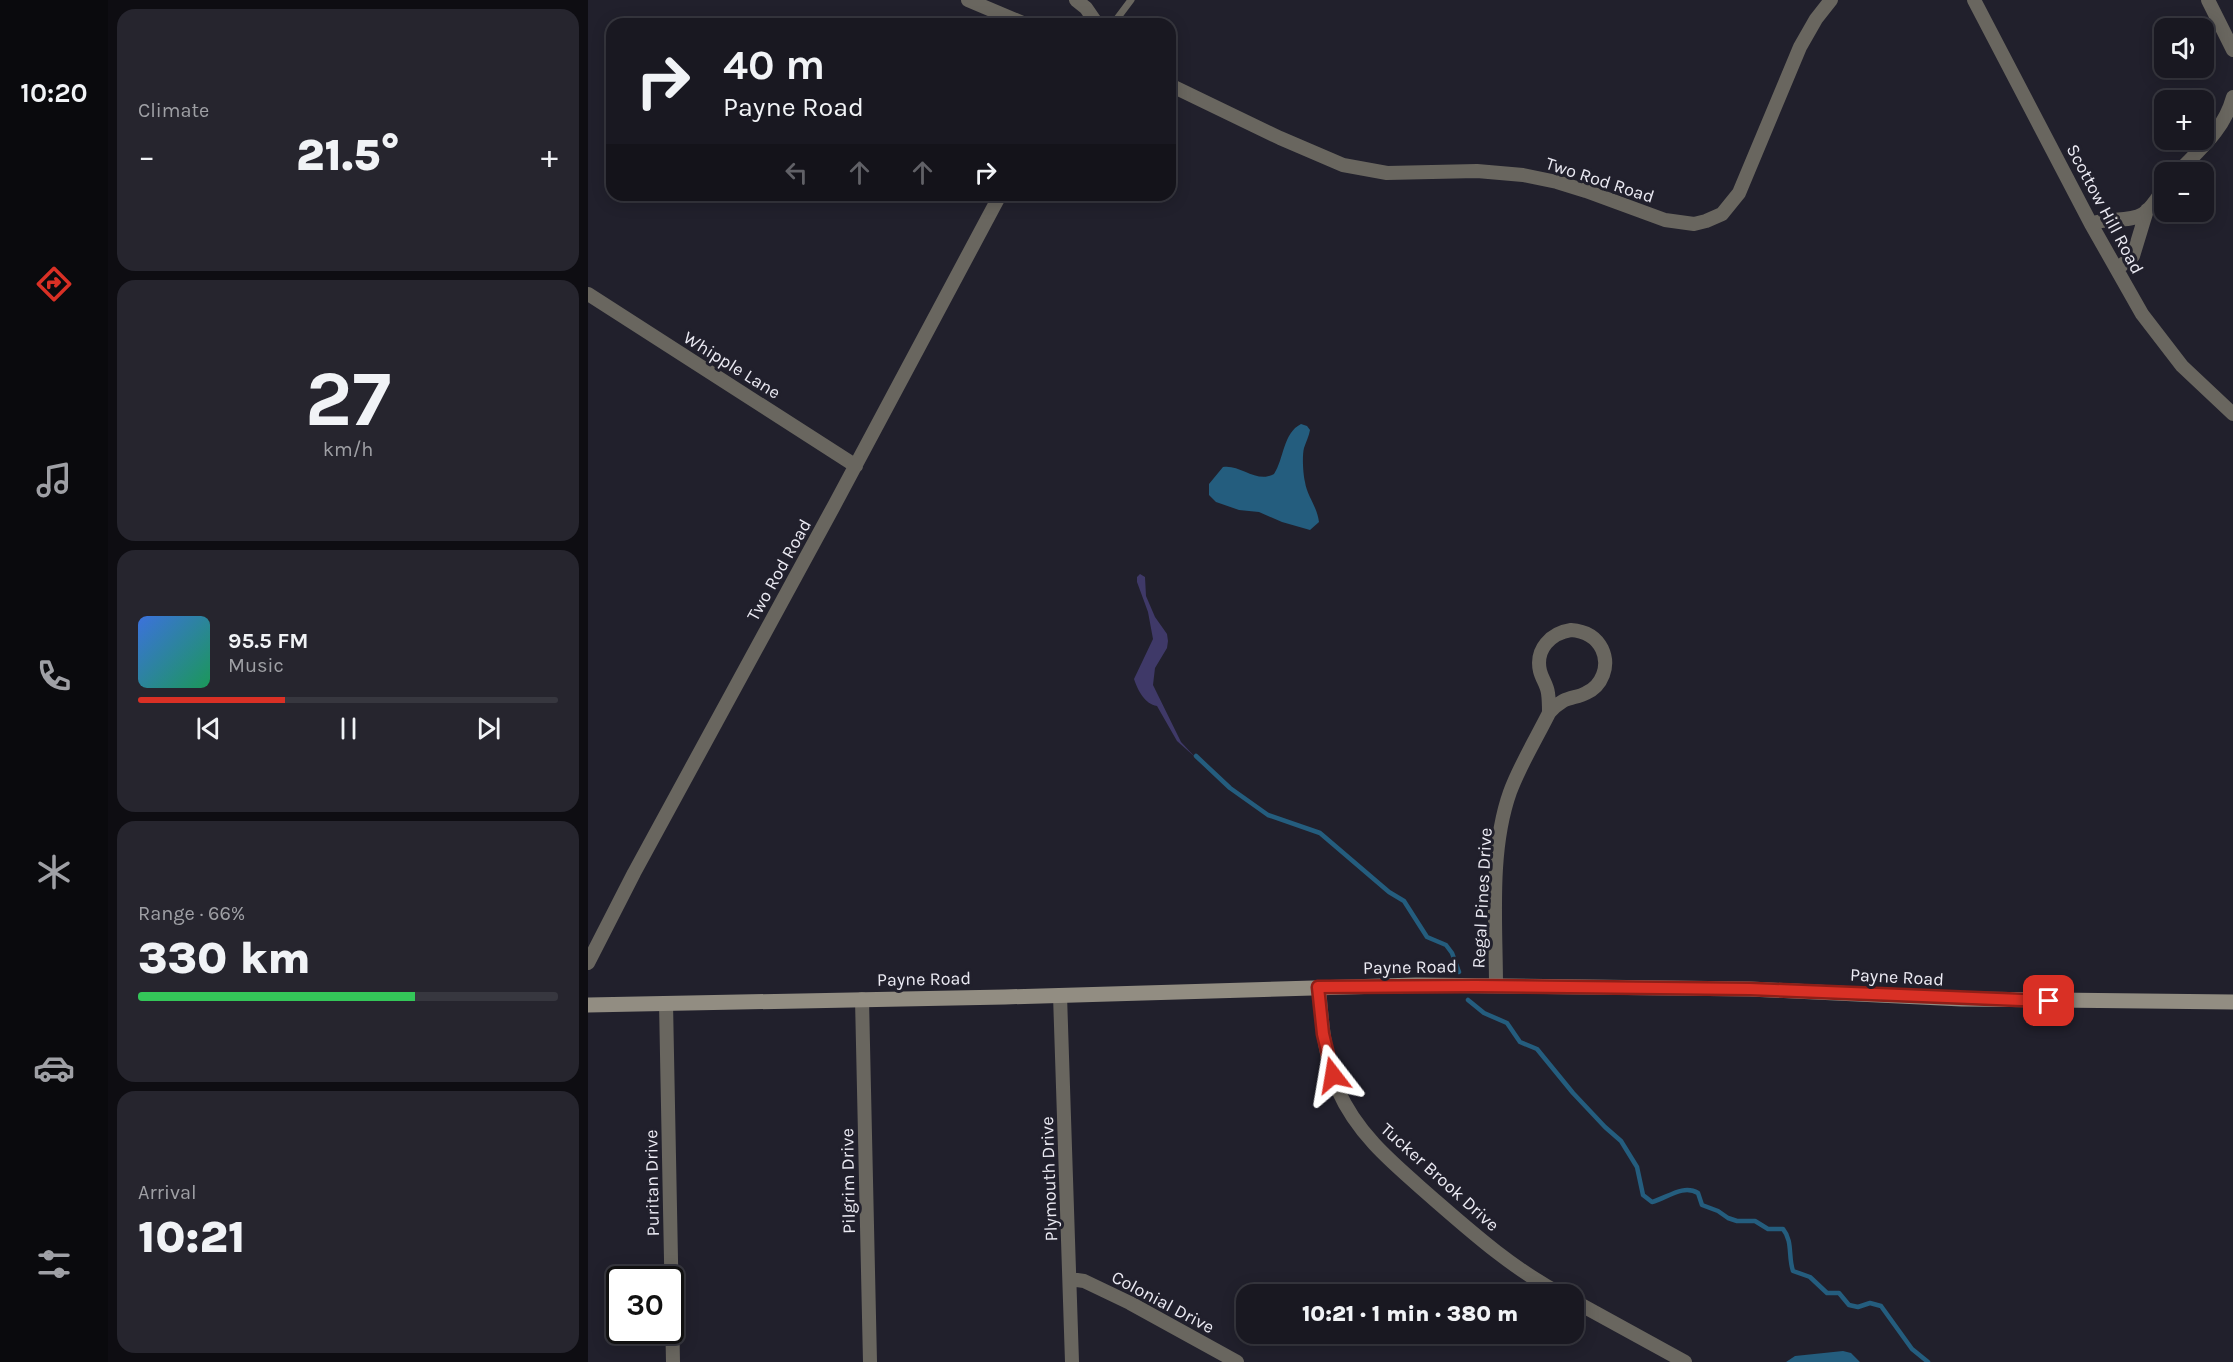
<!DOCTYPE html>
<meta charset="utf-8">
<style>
body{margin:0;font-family:Karla,sans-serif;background:#26252e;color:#f1f3f6;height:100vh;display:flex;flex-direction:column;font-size:22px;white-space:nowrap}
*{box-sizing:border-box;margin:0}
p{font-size:20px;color:#9fa0a5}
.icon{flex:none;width:33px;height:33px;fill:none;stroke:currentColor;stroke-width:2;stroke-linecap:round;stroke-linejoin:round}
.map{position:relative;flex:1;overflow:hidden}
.details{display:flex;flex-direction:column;gap:9px;padding:9px;background:#0e0d12;width:480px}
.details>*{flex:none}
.guide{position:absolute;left:18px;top:18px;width:570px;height:183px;border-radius:18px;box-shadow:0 3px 15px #0003,0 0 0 2px #37373f;background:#191821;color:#f1f3f6;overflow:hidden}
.tools{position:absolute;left:1566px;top:18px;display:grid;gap:12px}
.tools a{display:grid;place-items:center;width:60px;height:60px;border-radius:12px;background:#191821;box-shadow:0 3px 15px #0003,0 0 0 2px #37373f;font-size:30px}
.speed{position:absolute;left:18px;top:1266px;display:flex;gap:12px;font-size:30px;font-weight:700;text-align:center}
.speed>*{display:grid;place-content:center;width:78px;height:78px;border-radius:50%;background:#191821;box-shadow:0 3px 15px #0003,0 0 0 2px #37373f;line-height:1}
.speed .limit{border:3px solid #111;border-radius:9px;background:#fff;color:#111}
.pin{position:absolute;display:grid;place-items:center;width:51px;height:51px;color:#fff;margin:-26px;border-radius:12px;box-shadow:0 3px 9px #0006}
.me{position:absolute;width:66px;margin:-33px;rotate:346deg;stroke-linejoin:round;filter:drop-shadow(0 0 4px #0008)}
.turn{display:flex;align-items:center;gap:21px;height:126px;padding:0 18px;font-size:27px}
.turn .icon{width:78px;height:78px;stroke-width:2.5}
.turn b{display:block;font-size:42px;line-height:51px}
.lanes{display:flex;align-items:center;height:57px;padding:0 18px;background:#0003;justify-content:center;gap:30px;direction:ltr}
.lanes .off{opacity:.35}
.big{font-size:45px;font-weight:800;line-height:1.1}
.details .widget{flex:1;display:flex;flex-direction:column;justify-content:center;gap:9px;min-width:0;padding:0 21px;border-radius:18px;background:#26252e}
.details .dial{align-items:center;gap:0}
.dial b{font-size:78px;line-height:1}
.song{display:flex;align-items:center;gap:18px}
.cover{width:72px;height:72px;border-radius:9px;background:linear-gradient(135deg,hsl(220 70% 55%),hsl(150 70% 35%))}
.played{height:6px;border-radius:3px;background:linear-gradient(90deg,#d93025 35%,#37373f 35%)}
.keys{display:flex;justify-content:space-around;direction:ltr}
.heat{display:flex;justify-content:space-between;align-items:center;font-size:33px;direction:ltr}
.charge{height:9px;border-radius:4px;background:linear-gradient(90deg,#34c759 66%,#37373f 0)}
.trip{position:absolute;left:648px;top:1284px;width:348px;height:60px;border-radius:18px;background:#191821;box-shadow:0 3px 15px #0003,0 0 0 2px #37373f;font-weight:800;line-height:60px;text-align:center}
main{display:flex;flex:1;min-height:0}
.tab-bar{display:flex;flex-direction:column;width:108px;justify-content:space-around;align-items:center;background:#0a0a0d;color:#9fa0a5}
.tab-bar .icon{width:42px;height:42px}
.tab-bar .active{color:#d93025}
.tab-bar b{font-size:27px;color:#f1f3f6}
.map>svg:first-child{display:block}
.green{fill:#3f3968}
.water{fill:#245d7e}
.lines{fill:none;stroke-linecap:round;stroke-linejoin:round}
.stream{stroke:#245d7e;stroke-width:4.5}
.service{stroke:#69665f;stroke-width:7}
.minor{stroke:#69665f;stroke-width:14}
.secondary{stroke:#928d82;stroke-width:15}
.route-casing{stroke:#8d1f18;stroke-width:15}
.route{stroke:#d93025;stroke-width:10}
.labels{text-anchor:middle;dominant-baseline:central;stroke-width:6;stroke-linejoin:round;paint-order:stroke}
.street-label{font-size:18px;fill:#ebeaf3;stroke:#21202c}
</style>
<main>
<nav class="tab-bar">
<b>10:20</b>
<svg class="icon active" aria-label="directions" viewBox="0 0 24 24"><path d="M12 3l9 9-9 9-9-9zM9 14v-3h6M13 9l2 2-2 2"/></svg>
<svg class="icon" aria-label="music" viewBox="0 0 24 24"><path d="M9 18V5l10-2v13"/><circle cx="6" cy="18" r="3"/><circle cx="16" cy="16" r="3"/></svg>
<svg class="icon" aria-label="phone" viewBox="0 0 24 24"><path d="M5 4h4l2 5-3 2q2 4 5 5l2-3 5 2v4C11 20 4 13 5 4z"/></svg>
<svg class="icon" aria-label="climate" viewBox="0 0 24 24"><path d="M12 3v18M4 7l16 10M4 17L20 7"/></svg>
<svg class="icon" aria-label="car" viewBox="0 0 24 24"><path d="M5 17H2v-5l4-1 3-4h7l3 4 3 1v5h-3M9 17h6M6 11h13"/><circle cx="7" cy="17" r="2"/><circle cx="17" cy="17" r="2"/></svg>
<svg class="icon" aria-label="filters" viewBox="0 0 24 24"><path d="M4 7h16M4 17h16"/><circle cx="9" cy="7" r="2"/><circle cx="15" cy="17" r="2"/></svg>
</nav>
<section class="details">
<div class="widget"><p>Climate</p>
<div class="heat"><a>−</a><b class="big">21.5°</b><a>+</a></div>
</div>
<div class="widget dial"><b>27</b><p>km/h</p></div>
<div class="widget">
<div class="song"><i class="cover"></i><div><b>95.5 FM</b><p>Music</p></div></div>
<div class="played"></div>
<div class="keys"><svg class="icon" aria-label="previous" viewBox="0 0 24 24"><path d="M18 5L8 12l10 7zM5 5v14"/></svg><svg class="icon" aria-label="pause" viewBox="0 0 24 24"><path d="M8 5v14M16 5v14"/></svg><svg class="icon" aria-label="next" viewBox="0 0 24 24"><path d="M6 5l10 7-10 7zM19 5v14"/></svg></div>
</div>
<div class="widget"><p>Range · 66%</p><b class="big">330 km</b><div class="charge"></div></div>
<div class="widget"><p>Arrival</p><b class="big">10:21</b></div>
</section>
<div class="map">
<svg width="1645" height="1362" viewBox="0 0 1645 1362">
<rect width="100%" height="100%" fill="#21202c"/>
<path class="green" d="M552,574L557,577L558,596L567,617L579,634L580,641L579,648L567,668L565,685L593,742L607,757L589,741L569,706C557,704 550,691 546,679L565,639L560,612L549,582V577Z"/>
<path class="water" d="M713,424L719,426L722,430C721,436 718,442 716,448C714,456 715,473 717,482C719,496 729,506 731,522L722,530L694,522L671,512L651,510L628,502L621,495V484L635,467C652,464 669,484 686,474C696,459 695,433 713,424Z
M1255,1351L1263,1353L1272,1362H1198L1207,1356Z"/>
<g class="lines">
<path class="stream" d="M608,756L642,788L680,815L732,833L801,892L816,901L839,937L858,945L864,953L871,972
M880,1000L896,1013L919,1023L932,1042L949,1049L985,1093L1017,1127L1033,1141L1049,1167L1055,1195L1064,1202C1079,1198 1095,1184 1110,1193L1114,1205L1130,1211L1140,1218L1149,1221H1167L1180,1229H1195C1205,1241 1200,1257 1205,1271L1222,1277L1239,1293H1251L1261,1305L1270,1307L1282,1303L1293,1306L1324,1349L1340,1362"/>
<path class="service" d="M525,24L543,0"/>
<path class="minor" d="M380,0L437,24
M488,0L498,8L509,24
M1386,0L1503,224L1554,314L1594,366L1645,414
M1620,0L1645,50
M582,85L692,138L755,165L799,173L889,171L935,175L969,182L998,191L1077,220L1106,224L1118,221L1134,214L1151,193L1212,47L1228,19L1243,0
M1590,172C1612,149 1636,130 1645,97
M1503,224C1519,217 1541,223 1555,214C1564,208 1570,197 1576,188
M1529,269L1545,256L1559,210
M0,294L268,466
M983,630C997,631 1008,637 1014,649C1022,666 1014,686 998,693C991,697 983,697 975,701C970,704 965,708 961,713C961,706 961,700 960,693C959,685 954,679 952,671C947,649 963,633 983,630Z
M0,963L46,873L247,504L412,195
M908,986C908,924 901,851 922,792C932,765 948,739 961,713
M731,987C734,1022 736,1057 750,1090C771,1138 811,1168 849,1202C888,1236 927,1270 973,1294
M472,995L484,1362
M274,999L282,1362
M78,1003L85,1362
M482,1279L496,1281L542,1303L649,1362
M986,1301L1097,1362"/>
<path class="secondary" d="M0,1005L417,997L828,985L1162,989L1374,999L1645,1002"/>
</g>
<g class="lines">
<g class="route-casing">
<path id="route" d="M745,1075L735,1034L730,987L888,986L1162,989L1461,1001"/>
</g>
<use href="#route" class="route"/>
</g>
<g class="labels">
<g class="street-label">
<text transform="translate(1012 180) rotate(18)">Two Rod Road</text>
<text transform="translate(1517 209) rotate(62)">Scottow Hill Road</text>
<text transform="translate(144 365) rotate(32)">Whipple Lane</text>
<text transform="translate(191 570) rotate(-61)">Two Rod Road</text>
<text transform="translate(894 898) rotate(-87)">Regal Pines Drive</text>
<text transform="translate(822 967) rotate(-1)">Payne Road</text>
<text transform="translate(1309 977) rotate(3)">Payne Road</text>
<text transform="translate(336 979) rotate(-1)">Payne Road</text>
<text transform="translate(852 1177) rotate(42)">Tucker Brook Drive</text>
<text transform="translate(461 1179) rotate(-92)">Plymouth Drive</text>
<text transform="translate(260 1181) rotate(-91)">Pilgrim Drive</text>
<text transform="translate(64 1183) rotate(-91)">Puritan Drive</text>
<text transform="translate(575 1302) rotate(28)">Colonial Drive</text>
</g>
</g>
</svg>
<div class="tools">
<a><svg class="icon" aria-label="sound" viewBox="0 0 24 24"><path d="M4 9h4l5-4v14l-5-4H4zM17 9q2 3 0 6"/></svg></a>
<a>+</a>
<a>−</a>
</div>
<div class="speed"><div class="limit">30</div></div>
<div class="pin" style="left:1461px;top:1001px;background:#d93025"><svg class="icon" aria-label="arrive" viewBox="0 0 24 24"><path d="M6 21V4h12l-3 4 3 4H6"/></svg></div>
<svg class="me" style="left:745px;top:1075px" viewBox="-20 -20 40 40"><path d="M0-17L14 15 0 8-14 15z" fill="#d93025" stroke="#fff" stroke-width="4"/></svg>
<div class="trip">10:21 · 1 min · 380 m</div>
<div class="guide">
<div class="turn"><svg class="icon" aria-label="right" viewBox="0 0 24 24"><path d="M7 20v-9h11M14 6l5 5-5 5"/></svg><div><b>40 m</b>Payne Road</div></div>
<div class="lanes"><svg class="icon off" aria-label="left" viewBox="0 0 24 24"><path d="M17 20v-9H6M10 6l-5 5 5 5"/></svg><svg class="icon off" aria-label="ahead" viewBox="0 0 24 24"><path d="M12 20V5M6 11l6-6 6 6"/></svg><svg class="icon off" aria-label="ahead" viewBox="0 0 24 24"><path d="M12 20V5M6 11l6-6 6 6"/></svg><svg class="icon" aria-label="right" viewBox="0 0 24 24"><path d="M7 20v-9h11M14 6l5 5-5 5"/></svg></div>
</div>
</div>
</main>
